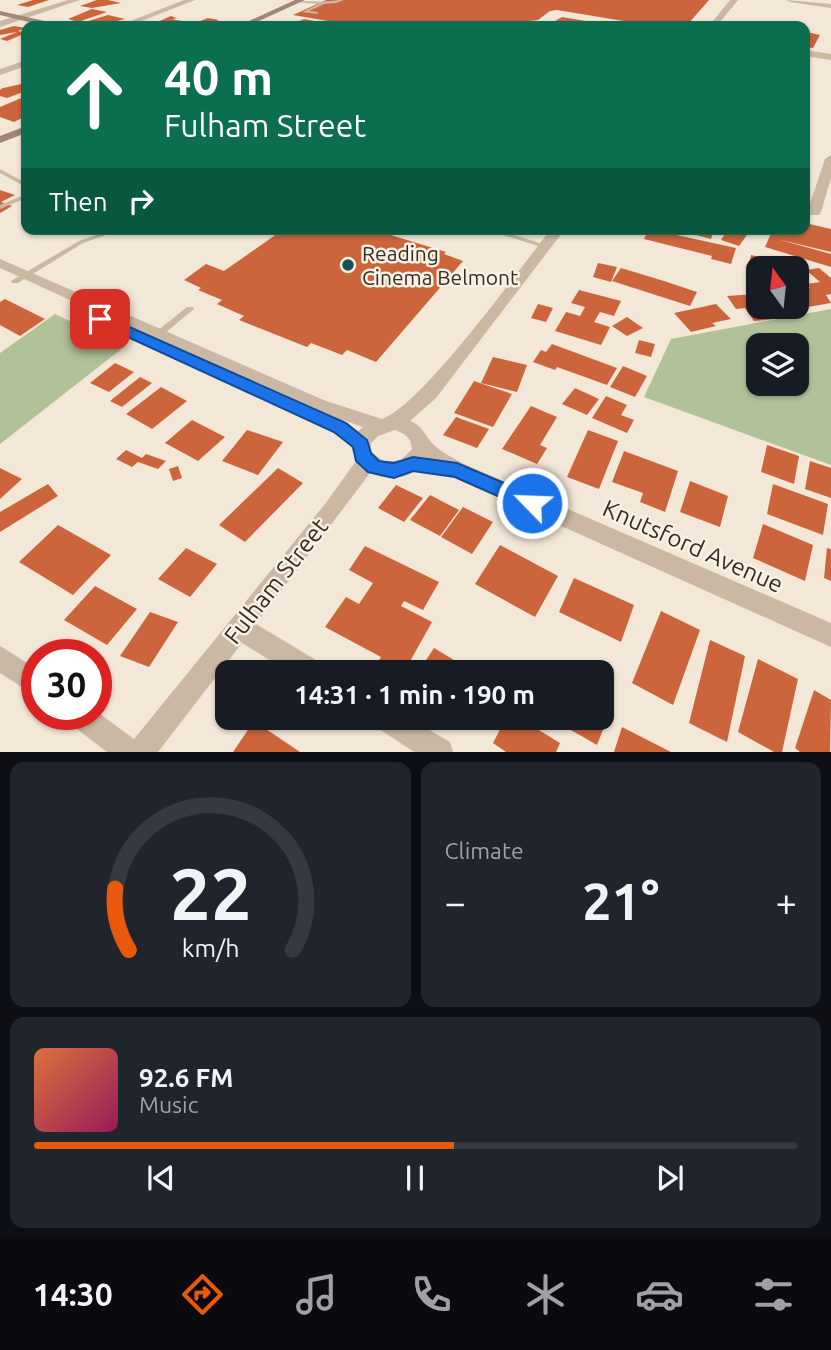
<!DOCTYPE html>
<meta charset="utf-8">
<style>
body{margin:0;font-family:Ubuntu,sans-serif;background:#20242c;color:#f1f3f6;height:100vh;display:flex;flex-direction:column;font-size:26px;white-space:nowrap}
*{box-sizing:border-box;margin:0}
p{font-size:23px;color:#9ea1a6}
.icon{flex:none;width:38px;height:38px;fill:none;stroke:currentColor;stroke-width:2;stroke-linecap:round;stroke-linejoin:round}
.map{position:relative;height:752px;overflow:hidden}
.panel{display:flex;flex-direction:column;gap:10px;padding:10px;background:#0d0f14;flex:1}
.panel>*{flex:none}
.banner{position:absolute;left:21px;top:21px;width:789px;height:214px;border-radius:14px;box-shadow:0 2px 5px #0004;background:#0b6e4f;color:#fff;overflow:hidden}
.needle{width:46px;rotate:345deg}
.fabs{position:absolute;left:746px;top:256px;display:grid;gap:14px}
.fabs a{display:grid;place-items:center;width:63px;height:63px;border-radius:14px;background:#171b24;box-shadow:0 2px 5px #0004;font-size:35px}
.speed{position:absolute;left:21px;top:639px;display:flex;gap:14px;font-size:35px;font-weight:700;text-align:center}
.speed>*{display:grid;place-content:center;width:91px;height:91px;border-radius:50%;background:#171b24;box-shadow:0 2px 5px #0004;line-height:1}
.speed .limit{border:10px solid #d22;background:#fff;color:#111}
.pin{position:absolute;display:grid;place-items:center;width:60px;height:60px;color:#fff;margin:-30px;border-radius:14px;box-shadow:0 4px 10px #0006}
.me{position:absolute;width:77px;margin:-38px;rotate:294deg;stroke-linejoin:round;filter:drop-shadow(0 0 5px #0008)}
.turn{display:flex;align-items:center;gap:24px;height:147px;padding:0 28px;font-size:32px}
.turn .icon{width:91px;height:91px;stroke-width:2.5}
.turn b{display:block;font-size:49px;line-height:60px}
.then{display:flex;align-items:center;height:66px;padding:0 28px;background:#0003;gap:14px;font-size:26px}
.big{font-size:52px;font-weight:700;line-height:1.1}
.panel .card{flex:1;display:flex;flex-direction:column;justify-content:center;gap:10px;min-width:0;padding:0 24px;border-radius:14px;background:#20242c}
.panel .dial{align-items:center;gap:0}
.dial svg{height:182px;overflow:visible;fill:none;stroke:#363941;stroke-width:7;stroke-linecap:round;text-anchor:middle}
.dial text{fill:#f1f3f6;stroke:none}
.song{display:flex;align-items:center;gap:21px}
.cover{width:84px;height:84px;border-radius:10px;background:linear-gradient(135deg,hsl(20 70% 55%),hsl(330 70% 35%))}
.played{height:7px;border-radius:4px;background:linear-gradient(90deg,#ea580c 55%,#363941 55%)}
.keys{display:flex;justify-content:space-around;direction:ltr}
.heat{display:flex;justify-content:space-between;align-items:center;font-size:38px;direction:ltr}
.panel .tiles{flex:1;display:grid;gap:10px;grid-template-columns:1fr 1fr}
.card:last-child{grid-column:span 2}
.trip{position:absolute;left:215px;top:660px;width:399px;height:70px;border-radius:14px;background:#171b24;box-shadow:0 2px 5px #0004;font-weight:700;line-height:70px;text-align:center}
.tabs{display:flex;height:112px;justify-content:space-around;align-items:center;background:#090b0e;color:#9ea1a6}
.tabs .icon{width:49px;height:49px}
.tabs .current{color:#ea580c}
.tabs b{font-size:32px;color:#f1f3f6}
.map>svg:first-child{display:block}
.green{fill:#b2c298;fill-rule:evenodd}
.building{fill:#cd653c}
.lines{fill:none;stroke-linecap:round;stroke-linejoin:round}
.lane{fill:#cbb8a4;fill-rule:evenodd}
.street{fill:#cbb8a4;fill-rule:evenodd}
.secondary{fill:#9f8675;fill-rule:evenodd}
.route{fill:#1a73e8;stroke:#114b97;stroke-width:2}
.poi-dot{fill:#19535a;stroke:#faf1e5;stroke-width:2.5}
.labels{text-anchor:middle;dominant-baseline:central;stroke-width:5;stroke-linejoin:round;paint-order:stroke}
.poi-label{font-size:21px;fill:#362c26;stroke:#faf1e5;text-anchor:start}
.near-street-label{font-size:24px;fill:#362c26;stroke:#faf1e5}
</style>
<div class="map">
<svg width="831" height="752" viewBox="0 0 831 752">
<rect width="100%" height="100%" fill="#f3e7d8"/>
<path class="green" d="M831,309V465L644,397L671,339ZM758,345H796V383H758Z
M55,314L124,347L0,444V353Z"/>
<path class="building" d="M33,0H49L28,7L17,5Z
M97,0H108L121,3L92,8L80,6Z
M326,0H709L688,24L682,23L679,26L663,24L654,26L557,10L550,11L538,20L529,21L550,26H357L293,15Z
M92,9L107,12L78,22L68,19Z
M108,15L125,19L97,26L82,23Z
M171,16L177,18L172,19L187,22L177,26L155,23Z
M562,17L610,25L609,26H558L563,23L555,21Z
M208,18L219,20L211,24L218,26L190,25Z
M304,19L336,25V26H288Z
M14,26L26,28L18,31L26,33L7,41L0,39L17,32L0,35V30Z
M807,32L820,35L813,48L805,47Z
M26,83V91L7,98L0,96V90L3,88Z
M26,96V116L14,122L0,117V107Z
M0,190L15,195L1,202L12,206L0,213Z
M805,223L831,229V252L777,239L831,254V267L765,247L773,229H805Z
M284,229H371L446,252L444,254L463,261L376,362L347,350L342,355L311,343L307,347L239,320L244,316L217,304L222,300L198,290L201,288L184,280L206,264L224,271Z
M649,229L736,248L731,264L711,259L712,256L644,239Z
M691,229H714L711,239L689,233Z
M728,229H741L749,232L739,246L721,240Z
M751,255L768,259L767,264L777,268H758V279L746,277Z
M598,263L617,267L611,282L593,277Z
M621,268L664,281L697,292L690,306L612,281Z
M819,268L831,278V294L826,295L831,303L796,309L793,306H796V291L810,288L806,284L820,282L806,270Z
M579,290L621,301L614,316L600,312L594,322L610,327L601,345L555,331L566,312L580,316L585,307L571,303Z
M755,294L758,306H764L768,310H777L784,318L754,321L745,308L736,309L727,296Z
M5,299L45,319L20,336L0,325V302Z
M538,304L553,308L546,322L531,318Z
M716,304L731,319L712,323L716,326L691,332L674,313Z
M627,317L643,328L627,336L612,326Z
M639,340L655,344L651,357L635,353Z
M552,344L617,368L607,385L557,367L555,370L533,362L541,350L546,352Z
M493,357L527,365L517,392L481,383Z
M115,363L134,372L109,392L90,383Z
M623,366L647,376L635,397L610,387Z
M140,377L152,383L122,407L110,401Z
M474,381L512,394L493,427L454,413Z
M161,387L187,401L152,429L126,414Z
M575,388L599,399L587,415L562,404Z
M606,396L627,405L621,415L634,420L627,433L592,418Z
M531,406L557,417L540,445L547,448L537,464L502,449Z
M456,417L489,429L477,448L443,435Z
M192,420L225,437L198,461L165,443Z
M247,430L283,442L258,475L222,461Z
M588,430L618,441L599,489L567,477Z
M767,445L799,456L794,484L761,472Z
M126,450L142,458L146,454L166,461L158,469L138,462L132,467L116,459Z
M624,451L678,471L665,512L640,502L643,493L612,482Z
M810,461L831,468V498L805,489Z
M178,466L182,478L173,481L169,469Z
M0,468L22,479L0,499Z
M278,468L303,483L245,542L219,525Z
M690,481L728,496L720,527L680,512Z
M48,484L58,496L0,532V512Z
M773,484L828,504L823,535L767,514Z
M396,485L423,498L404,522L378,508Z
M430,495L459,510L440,536L410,520Z
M463,507L493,522L472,554L441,537Z
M763,524L813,545L805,581L753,558Z
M58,525L111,555L73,595L19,562Z
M500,545L558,576L535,617L475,584Z
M365,546L439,582L423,610L404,601L401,606L432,622L404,672H372L381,657L325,627L346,597L359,604L373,583L349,570Z
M186,548L217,564L190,597L158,579Z
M827,548L831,549V581L824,578Z
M574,578L634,605L621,642L559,612Z
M95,586L137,609L107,645L64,620Z
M661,611L700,630L673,705L632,683Z
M150,612L178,622L149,667L120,656Z
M710,640L745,656L727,742L689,723Z
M434,648L474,672H418Z
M758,659L798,679L782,752H774L738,732Z
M814,690L831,700L830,752H800L795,748Z
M602,695L614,702L597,745L550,718H602Z
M506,718H519L560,743L556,752H506L493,743Z
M254,721L300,752H233Z
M622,727L671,752H614Z"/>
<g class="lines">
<path class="lane" d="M338,0H344L336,3L324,4L309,11L318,12L317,14L302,12L319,4L294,2C308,0 323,3 338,0Z
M0,169L26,183V187L0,173Z
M26,194V198L0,209V205Z
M112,229H123L83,243L18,283H12L11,281L79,241Z
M502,231L546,245L548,246L544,248L500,234V232Z
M187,307H193L194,309L153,343H147L146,341L147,339Z"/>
<path class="street" d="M68,0H80L0,27V21Z
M184,0H195L129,26H118Z
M730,0H738L717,26H709Z
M786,0L831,4V8L790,2Z
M805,50L831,54V60L805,56Z
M26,60V66L0,75V69Z
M831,155V178L821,212L819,215H809L807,212L825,159Z
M551,229H565L436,398L410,421C424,426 425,437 434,445C442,453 454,458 464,464L831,623V647L450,476L426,460C414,479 389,482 370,473L256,624L321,663L325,672H289L242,643L158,752H107L69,723L65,714H96V711L134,739L325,504L356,461L351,446L333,432L297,415L295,410L300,405L0,268V259L326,401L382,419C421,407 520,268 551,229ZM343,420L363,427L358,431ZM395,430C405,434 411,437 412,449L401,460L385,462L371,452V443L378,436Z
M0,646L37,669V697L0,673Z
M372,718H409L450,742L453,752H414L376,727Z"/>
<path class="secondary" d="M295,0H305L248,26H238Z
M0,11L58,24L59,26H45L0,15Z
M26,126V133L0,143V136Z"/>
</g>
<path class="route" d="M100,314L346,423L367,440L371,453L379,461L394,463L413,457L457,463L539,498L542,503L539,509L532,511L455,477L413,471L394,478L368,472L356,461L353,447L334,432L95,322L93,319Z"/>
<circle class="poi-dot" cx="348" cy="265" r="7"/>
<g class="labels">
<g class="poi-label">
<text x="362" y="253">Reading<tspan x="362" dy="24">Cinema Belmont</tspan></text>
</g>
<g class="near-street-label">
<text transform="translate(693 546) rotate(24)">Knutsford Avenue</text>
<text transform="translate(276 581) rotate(-52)">Fulham Street</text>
</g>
</g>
</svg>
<div class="fabs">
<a><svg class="needle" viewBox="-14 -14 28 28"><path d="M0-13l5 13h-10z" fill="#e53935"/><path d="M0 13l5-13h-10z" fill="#9ea1a6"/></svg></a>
<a><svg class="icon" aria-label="layers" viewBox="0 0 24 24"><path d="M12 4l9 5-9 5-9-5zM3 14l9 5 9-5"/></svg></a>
</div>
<div class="speed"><div class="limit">30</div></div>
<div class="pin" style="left:100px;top:319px;background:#d93025"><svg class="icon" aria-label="arrive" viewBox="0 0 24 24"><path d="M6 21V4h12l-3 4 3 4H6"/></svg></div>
<svg class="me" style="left:532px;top:503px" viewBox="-20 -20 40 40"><circle r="17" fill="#1a73e8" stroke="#fff" stroke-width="3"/><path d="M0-11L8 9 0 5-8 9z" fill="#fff"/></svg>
<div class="trip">14:31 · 1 min · 190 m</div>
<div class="banner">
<div class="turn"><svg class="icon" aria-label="ahead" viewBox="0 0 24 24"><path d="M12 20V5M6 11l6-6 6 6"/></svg><div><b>40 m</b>Fulham Street</div></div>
<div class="then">Then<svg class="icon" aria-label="right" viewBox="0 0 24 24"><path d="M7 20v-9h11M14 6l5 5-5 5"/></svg></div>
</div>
</div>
<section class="panel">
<div class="tiles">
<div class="card dial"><svg viewBox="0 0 100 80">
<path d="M14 69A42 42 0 1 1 86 69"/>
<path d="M14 69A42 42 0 0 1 8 42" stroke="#ea580c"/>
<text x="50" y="56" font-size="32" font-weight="700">22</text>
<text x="50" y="72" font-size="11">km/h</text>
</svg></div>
<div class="card"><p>Climate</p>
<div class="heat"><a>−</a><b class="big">21°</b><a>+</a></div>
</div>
<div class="card">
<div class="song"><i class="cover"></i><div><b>92.6 FM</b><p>Music</p></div></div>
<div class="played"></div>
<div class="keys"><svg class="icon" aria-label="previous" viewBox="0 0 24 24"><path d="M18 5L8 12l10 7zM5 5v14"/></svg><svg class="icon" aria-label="pause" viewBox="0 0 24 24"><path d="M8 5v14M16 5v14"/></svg><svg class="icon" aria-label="next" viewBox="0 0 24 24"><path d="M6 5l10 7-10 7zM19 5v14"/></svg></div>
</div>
</div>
</section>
<nav class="tabs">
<b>14:30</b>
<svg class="icon current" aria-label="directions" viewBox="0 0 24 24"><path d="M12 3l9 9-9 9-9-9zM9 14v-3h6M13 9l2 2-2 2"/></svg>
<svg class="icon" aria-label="music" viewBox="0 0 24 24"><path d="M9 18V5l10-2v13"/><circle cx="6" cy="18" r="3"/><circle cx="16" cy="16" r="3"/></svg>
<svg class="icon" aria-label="phone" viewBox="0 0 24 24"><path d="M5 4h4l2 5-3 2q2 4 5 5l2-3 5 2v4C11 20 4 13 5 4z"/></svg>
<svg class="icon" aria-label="climate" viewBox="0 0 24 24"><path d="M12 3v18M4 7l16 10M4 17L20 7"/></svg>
<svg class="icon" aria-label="car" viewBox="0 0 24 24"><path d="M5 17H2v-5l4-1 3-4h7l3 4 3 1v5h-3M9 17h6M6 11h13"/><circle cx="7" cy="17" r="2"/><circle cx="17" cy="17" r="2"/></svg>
<svg class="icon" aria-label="filters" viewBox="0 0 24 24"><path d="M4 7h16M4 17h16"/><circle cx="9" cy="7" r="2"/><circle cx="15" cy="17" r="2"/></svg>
</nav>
